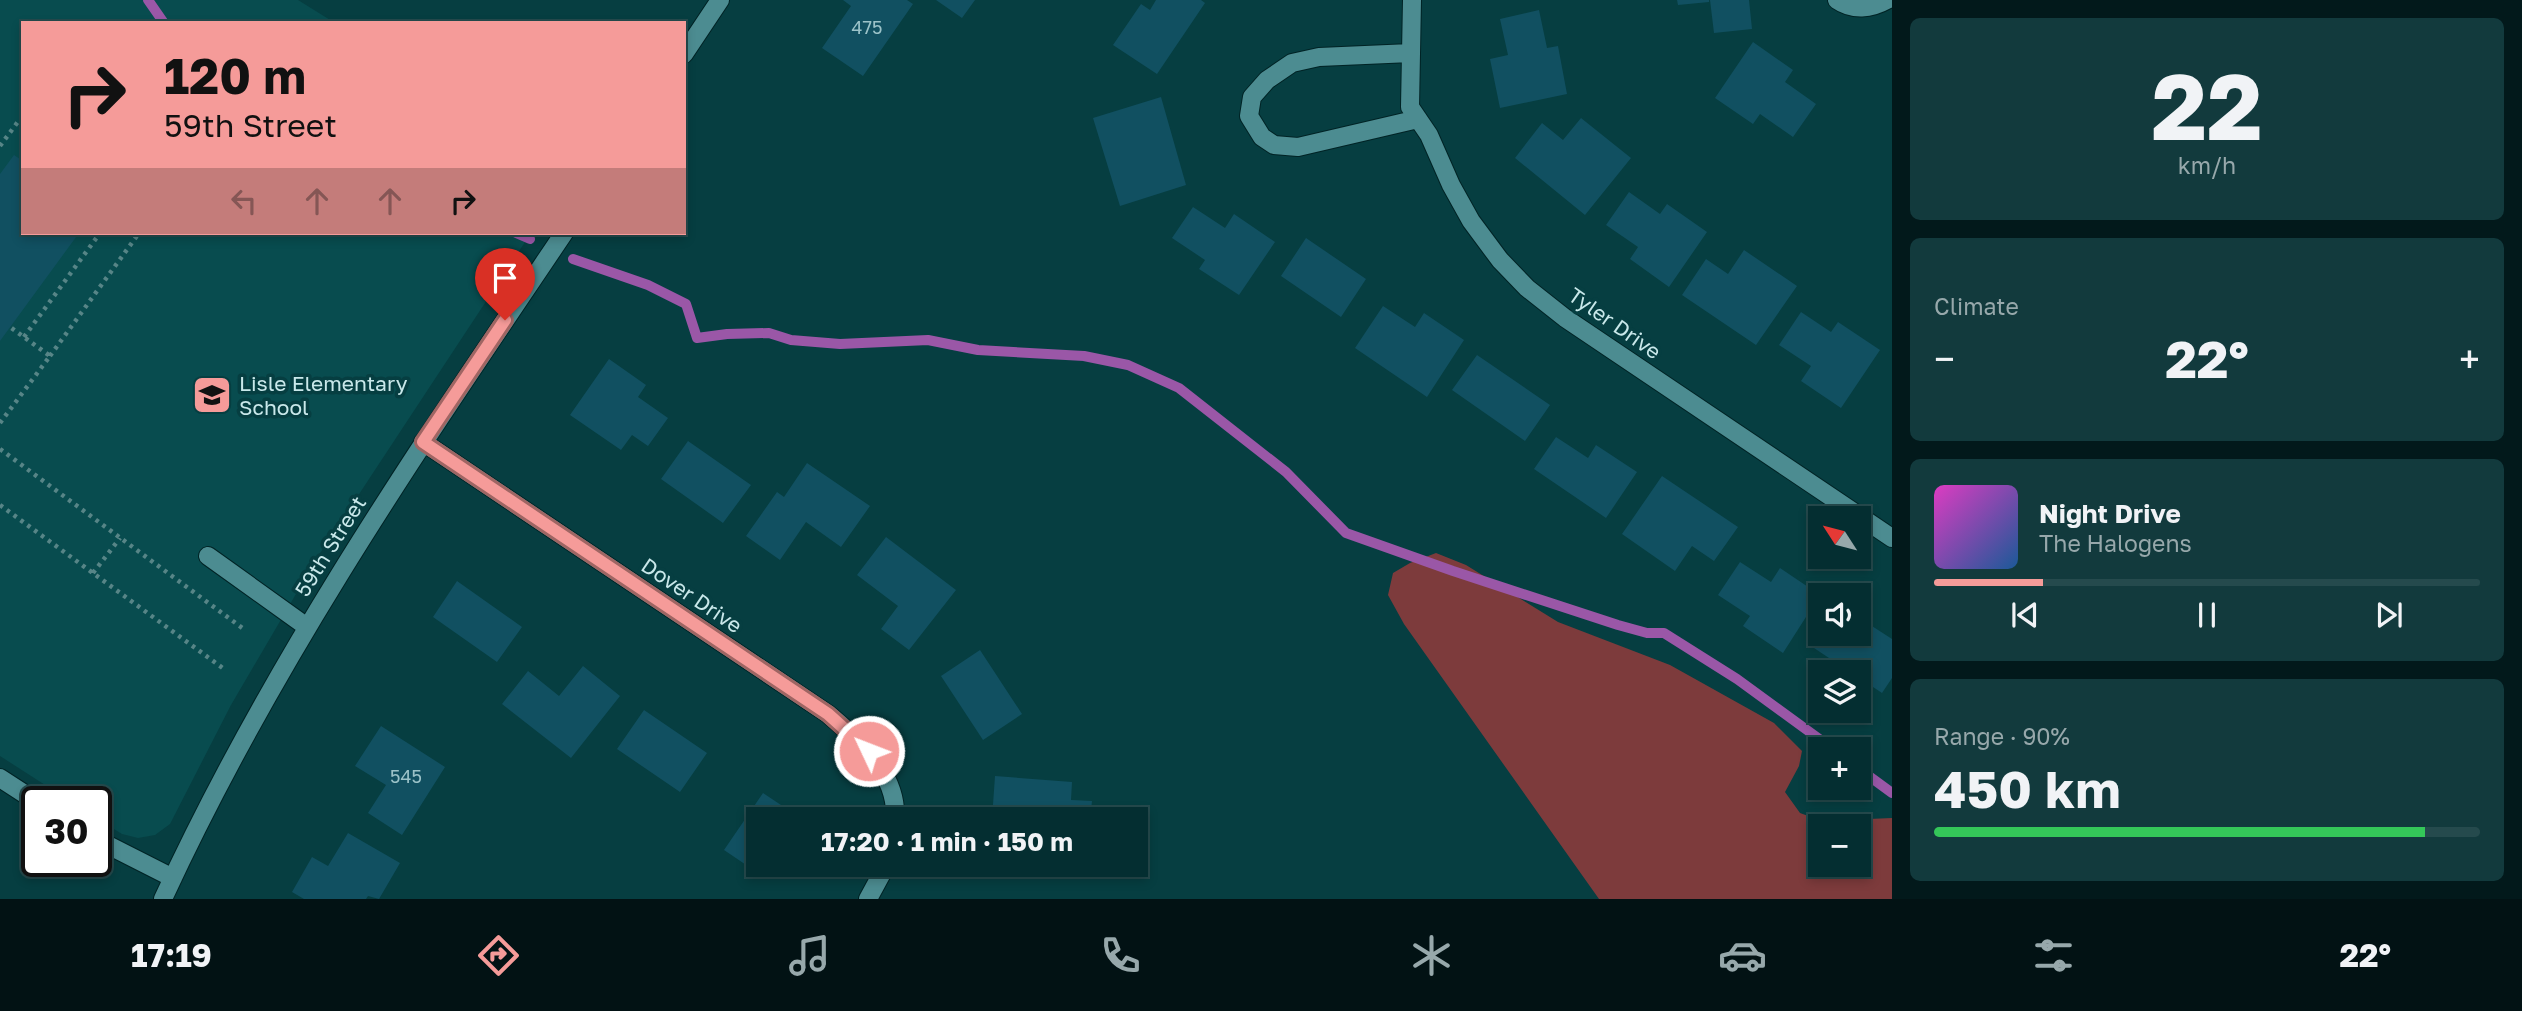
<!DOCTYPE html>
<meta charset="utf-8">
<style>
body{margin:0;font-family:"Golos Text",sans-serif;background:#123a3d;color:#f1f3f6;height:100vh;display:flex;flex-direction:column;font-size:26px;white-space:nowrap}
*{box-sizing:border-box;margin:0}
p{font-size:23px;color:#97a8ab}
.icon{flex:none;width:38px;height:38px;fill:none;stroke:currentColor;stroke-width:2;stroke-linecap:round;stroke-linejoin:round}
.map{position:relative;flex:1;overflow:hidden}
.side{display:flex;flex-direction:column;gap:18px;padding:18px;background:#02191b;width:630px}
.side>*{flex:none}
.banner{position:absolute;left:21px;top:21px;width:665px;height:214px;border-radius:0px;box-shadow:0 4px 10px #0003,0 0 0 2px #254a4d;background:#f59b99;color:#111;overflow:hidden}
.needle{width:46px;rotate:306deg}
.fabs{position:absolute;left:1808px;top:506px;display:grid;gap:14px}
.fabs a{display:grid;place-items:center;width:63px;height:63px;border-radius:0px;background:#042e31;box-shadow:0 4px 10px #0003,0 0 0 2px #254a4d;font-size:35px}
.speed{position:absolute;left:21px;top:786px;display:flex;gap:14px;font-size:35px;font-weight:700;text-align:center}
.speed>*{display:grid;place-content:center;width:91px;height:91px;border-radius:50%;background:#042e31;box-shadow:0 4px 10px #0003,0 0 0 2px #254a4d;line-height:1}
.speed .limit{border:4px solid #111;border-radius:10px;background:#fff;color:#111}
.pin{position:absolute;display:grid;place-items:center;width:60px;height:60px;color:#fff;margin:-72px -30px;border-radius:50% 50% 50% 0;rotate:-45deg;box-shadow:0 0 7px #0007}
.pin .icon{rotate:45deg}
.me{position:absolute;width:77px;margin:-38px;rotate:313deg;stroke-linejoin:round;filter:drop-shadow(0 0 5px #0008)}
.turn{display:flex;align-items:center;gap:24px;height:147px;padding:0 28px;font-size:32px}
.turn .icon{width:91px;height:91px;stroke-width:2.5}
.turn b{display:block;font-size:49px;line-height:60px}
.lanes{display:flex;align-items:center;height:66px;padding:0 28px;background:#0003;justify-content:center;gap:35px;direction:ltr}
.lanes .off{opacity:.35}
.big{font-size:52px;font-weight:700;line-height:1.1}
.side .card{flex:1;display:flex;flex-direction:column;justify-content:center;gap:10px;min-width:0;padding:0 24px;border-radius:10px;background:#123a3d}
.side .dial{align-items:center;gap:0}
.dial b{font-size:91px;line-height:1}
.song{display:flex;align-items:center;gap:21px}
.cover{width:84px;height:84px;border-radius:10px;background:linear-gradient(135deg,hsl(310 70% 55%),hsl(210 70% 35%))}
.played{height:7px;border-radius:4px;background:linear-gradient(90deg,#f59b99 20%,#254a4d 20%)}
.keys{display:flex;justify-content:space-around;direction:ltr}
.heat{display:flex;justify-content:space-between;align-items:center;font-size:38px;direction:ltr}
.charge{height:10px;border-radius:5px;background:linear-gradient(90deg,#34c759 90%,#254a4d 0)}
.trip{position:absolute;left:746px;top:807px;width:402px;height:70px;border-radius:0px;background:#042e31;box-shadow:0 4px 10px #0003,0 0 0 2px #254a4d;font-weight:700;line-height:70px;text-align:center}
.menu{display:flex;height:112px;justify-content:space-around;align-items:center;background:#021214;color:#97a8ab}
.menu .icon{width:49px;height:49px}
.menu .on{color:#f59b99}
.menu b{font-size:32px;color:#f1f3f6}
main{display:flex;flex:1;min-height:0}
.map>svg:first-child{display:block}
.built{fill:#084c4f}
.green{fill:#7d3b3c;fill-rule:evenodd}
.lines{fill:none;stroke-linecap:round;stroke-linejoin:round}
.stream{stroke:#9a57a7;stroke-width:10}
.building{fill:#115061}
.minor-casing{stroke:#002325;stroke-width:20}
.path{stroke:#578587;stroke-width:4.5;stroke-dasharray:3.5 5;stroke-linecap:butt}
.minor{stroke:#4c8c91;stroke-width:18}
.route-casing{stroke:#9f6563;stroke-width:18}
.route{stroke:#f59b99;stroke-width:12}
.labels{text-anchor:middle;dominant-baseline:central;stroke-width:7;stroke-linejoin:round;paint-order:stroke}
.number-label{font-size:18px;fill:#9bc2c8}
.street-label{font-size:21px;fill:#c9e8ea;stroke:#063e41}
.poi-label{font-size:21px;fill:#c9e8ea;stroke:#063e41;text-anchor:start}
</style>
<main>
<div class="map">
<svg width="1892" height="899" viewBox="0 0 1892 899">
<rect width="100%" height="100%" fill="#063e41"/>
<path class="built" d="M0,0H298L335,23H23V233H531L317,558L231,705L170,824L155,835L138,838L122,834L96,818V802L70,801L0,756Z"/>
<path class="green" d="M1436,553L1466,565L1558,622L1670,665L1774,723L1802,751L1799,766L1785,792L1800,813L1822,821L1892,818V899H1599L1404,624L1388,595L1393,573L1410,563ZM1858,826V864H1820V826Z"/>
<g class="lines">
<path class="stream" d="M148,0L164,23
M516,233L530,239
M573,259L648,285L686,304L697,338L727,334L769,333L791,340L840,344L928,340L978,350L1084,356L1128,365L1179,388L1286,472L1346,533L1453,571L1618,625L1647,633H1664L1737,679L1833,749
M1858,768L1892,793"/>
</g>
<path class="building" d="M843,0H907L913,4L863,76L822,48L851,6Z
M936,0H975L962,18Z
M1156,0H1201L1205,3L1157,74L1113,45L1141,4L1150,10Z
M1677,0H1709V2L1678,5Z
M1710,0H1749L1752,29L1714,33Z
M1539,10L1547,48L1558,46L1567,94L1500,108L1490,59L1508,55L1500,19Z
M1753,42L1793,70L1785,82L1816,104L1793,137L1760,114L1753,124L1715,98Z
M1161,97L1186,185L1120,206L1093,118Z
M1581,118L1631,158L1585,215L1515,158L1542,123L1563,140Z
M14,155L23,161V233H79L0,341V174Z
M1629,192L1660,214L1667,204L1707,232L1669,287L1630,259L1638,247L1606,225Z
M1193,207L1225,228L1234,214L1275,242L1239,295L1199,269L1205,260L1172,238Z
M1306,238L1366,279L1341,317L1281,276Z
M1744,250L1797,286L1756,345L1682,295L1706,259L1728,274Z
M1383,306L1415,327L1424,313L1464,340L1427,397L1355,348Z
M1801,312L1831,332L1838,322L1880,350L1841,408L1801,381L1811,366L1779,345Z
M1477,355L1550,405L1525,441L1452,390Z
M609,359L646,385L638,397L668,418L648,446L632,435L621,450L570,415Z
M1556,437L1588,458L1596,445L1637,472L1606,518L1534,469Z
M688,441L751,485L723,523L661,479Z
M807,463L870,506L841,547L806,522L780,560L746,536L777,492L784,497Z
M1662,476L1738,527L1714,561L1692,546L1675,571L1622,534Z
M886,537L956,590L909,650L881,629L898,606L857,575Z
M1740,562L1771,582L1780,568L1820,595L1783,653L1743,626L1750,616L1718,595Z
M457,581L522,627L497,662L433,617Z
M1858,617L1892,639V678L1882,693L1858,677V672H1850L1814,648L1824,634H1858Z
M980,650L1022,714L983,740L941,676Z
M583,666L620,696L571,758L502,704L528,671L559,696Z
M644,710L707,753L680,792L617,749Z
M381,726L445,767L402,835L368,813L386,785L355,766Z
M995,776L1072,782L1071,800L1092,801L1090,819H992Z
M763,793L802,819H758V864H768L761,875L724,850Z
M348,833L400,863L379,899L368,896L366,899H304L292,892L312,857L328,866Z"/>
<g class="lines">
<g class="minor-casing">
<path id="minor" d="M1412,0L1410,107L1429,135L1451,185L1471,221L1500,260L1527,288L1565,318L1892,538
M1837,0C1853,11 1871,9 1887,0
M1411,53L1319,57L1292,63L1267,80L1252,97L1249,116L1262,137L1274,145L1298,147L1418,119
M684,54L720,0
M423,442L828,714C859,740 898,774 895,819
M208,556L307,627
M0,778L37,802
M96,839L173,878
M163,899C272,662 419,448 564,233
M868,899L887,864"/>
</g>
<path class="path" d="M0,146L20,119L23,121
M24,337L100,233
M50,356L139,233
M0,423L50,356L10,327
M0,449L245,630
M0,505L224,669
M93,573L120,538"/>
<use href="#minor" class="minor"/>
</g>
<g class="lines">
<g class="route-casing">
<path id="route" d="M505,320L423,442L828,714L869,751"/>
</g>
<use href="#route" class="route"/>
</g>
<defs>
<g id="school-square" transform="scale(2.0125)"><rect x="-9" y="-9" width="18" height="18" rx="4" fill="#f59b99" stroke="#063e41"/><path d="M0-5L7-2L0 1L-7-2ZM-4 1L0 2.5L4 1V4Q0 6-4 4Z" fill="#111"/></g>
</defs>
<g fill-rule="evenodd">
<use href="#school-square" x="212" y="395"/>
</g>
<g class="labels">
<g class="number-label">
<text x="867" y="27">475</text>
<text x="406" y="776">545</text>
</g>
<g class="street-label">
<text transform="translate(1615 323) rotate(35)">Tyler Drive</text>
<text transform="translate(330 546) rotate(-58)">59th Street</text>
<text transform="translate(692 595) rotate(34)">Dover Drive</text>
</g>
<g class="poi-label">
<text x="239" y="383">Lisle Elementary<tspan x="239" dy="24">School</tspan></text>
</g>
</g>
</svg>
<div class="fabs">
<a><svg class="needle" viewBox="-14 -14 28 28"><path d="M0-13l5 13h-10z" fill="#e53935"/><path d="M0 13l5-13h-10z" fill="#97a8ab"/></svg></a>
<a><svg class="icon" aria-label="sound" viewBox="0 0 24 24"><path d="M4 9h4l5-4v14l-5-4H4zM17 9q2 3 0 6"/></svg></a>
<a><svg class="icon" aria-label="layers" viewBox="0 0 24 24"><path d="M12 4l9 5-9 5-9-5zM3 14l9 5 9-5"/></svg></a>
<a>+</a>
<a>−</a>
</div>
<div class="speed"><div class="limit">30</div></div>
<div class="pin" style="left:505px;top:320px;background:#d93025"><svg class="icon" aria-label="arrive" viewBox="0 0 24 24"><path d="M6 21V4h12l-3 4 3 4H6"/></svg></div>
<svg class="me" style="left:869px;top:751px" viewBox="-20 -20 40 40"><circle r="17" fill="#f59b99" stroke="#fff" stroke-width="3"/><path d="M0-11L8 9 0 5-8 9z" fill="#fff"/></svg>
<div class="trip">17:20 · 1 min · 150 m</div>
<div class="banner">
<div class="turn"><svg class="icon" aria-label="right" viewBox="0 0 24 24"><path d="M7 20v-9h11M14 6l5 5-5 5"/></svg><div><b>120 m</b>59th Street</div></div>
<div class="lanes"><svg class="icon off" aria-label="left" viewBox="0 0 24 24"><path d="M17 20v-9H6M10 6l-5 5 5 5"/></svg><svg class="icon off" aria-label="ahead" viewBox="0 0 24 24"><path d="M12 20V5M6 11l6-6 6 6"/></svg><svg class="icon off" aria-label="ahead" viewBox="0 0 24 24"><path d="M12 20V5M6 11l6-6 6 6"/></svg><svg class="icon" aria-label="right" viewBox="0 0 24 24"><path d="M7 20v-9h11M14 6l5 5-5 5"/></svg></div>
</div>
</div>
<section class="side">
<div class="card dial"><b>22</b><p>km/h</p></div>
<div class="card"><p>Climate</p>
<div class="heat"><a>−</a><b class="big">22°</b><a>+</a></div>
</div>
<div class="card">
<div class="song"><i class="cover"></i><div><b>Night Drive</b><p>The Halogens</p></div></div>
<div class="played"></div>
<div class="keys"><svg class="icon" aria-label="previous" viewBox="0 0 24 24"><path d="M18 5L8 12l10 7zM5 5v14"/></svg><svg class="icon" aria-label="pause" viewBox="0 0 24 24"><path d="M8 5v14M16 5v14"/></svg><svg class="icon" aria-label="next" viewBox="0 0 24 24"><path d="M6 5l10 7-10 7zM19 5v14"/></svg></div>
</div>
<div class="card"><p>Range · 90%</p><b class="big">450 km</b><div class="charge"></div></div>
</section>
</main>
<nav class="menu">
<b>17:19</b>
<svg class="icon on" aria-label="directions" viewBox="0 0 24 24"><path d="M12 3l9 9-9 9-9-9zM9 14v-3h6M13 9l2 2-2 2"/></svg>
<svg class="icon" aria-label="music" viewBox="0 0 24 24"><path d="M9 18V5l10-2v13"/><circle cx="6" cy="18" r="3"/><circle cx="16" cy="16" r="3"/></svg>
<svg class="icon" aria-label="phone" viewBox="0 0 24 24"><path d="M5 4h4l2 5-3 2q2 4 5 5l2-3 5 2v4C11 20 4 13 5 4z"/></svg>
<svg class="icon" aria-label="climate" viewBox="0 0 24 24"><path d="M12 3v18M4 7l16 10M4 17L20 7"/></svg>
<svg class="icon" aria-label="car" viewBox="0 0 24 24"><path d="M5 17H2v-5l4-1 3-4h7l3 4 3 1v5h-3M9 17h6M6 11h13"/><circle cx="7" cy="17" r="2"/><circle cx="17" cy="17" r="2"/></svg>
<svg class="icon" aria-label="filters" viewBox="0 0 24 24"><path d="M4 7h16M4 17h16"/><circle cx="9" cy="7" r="2"/><circle cx="15" cy="17" r="2"/></svg>
<b>22°</b>
</nav>
